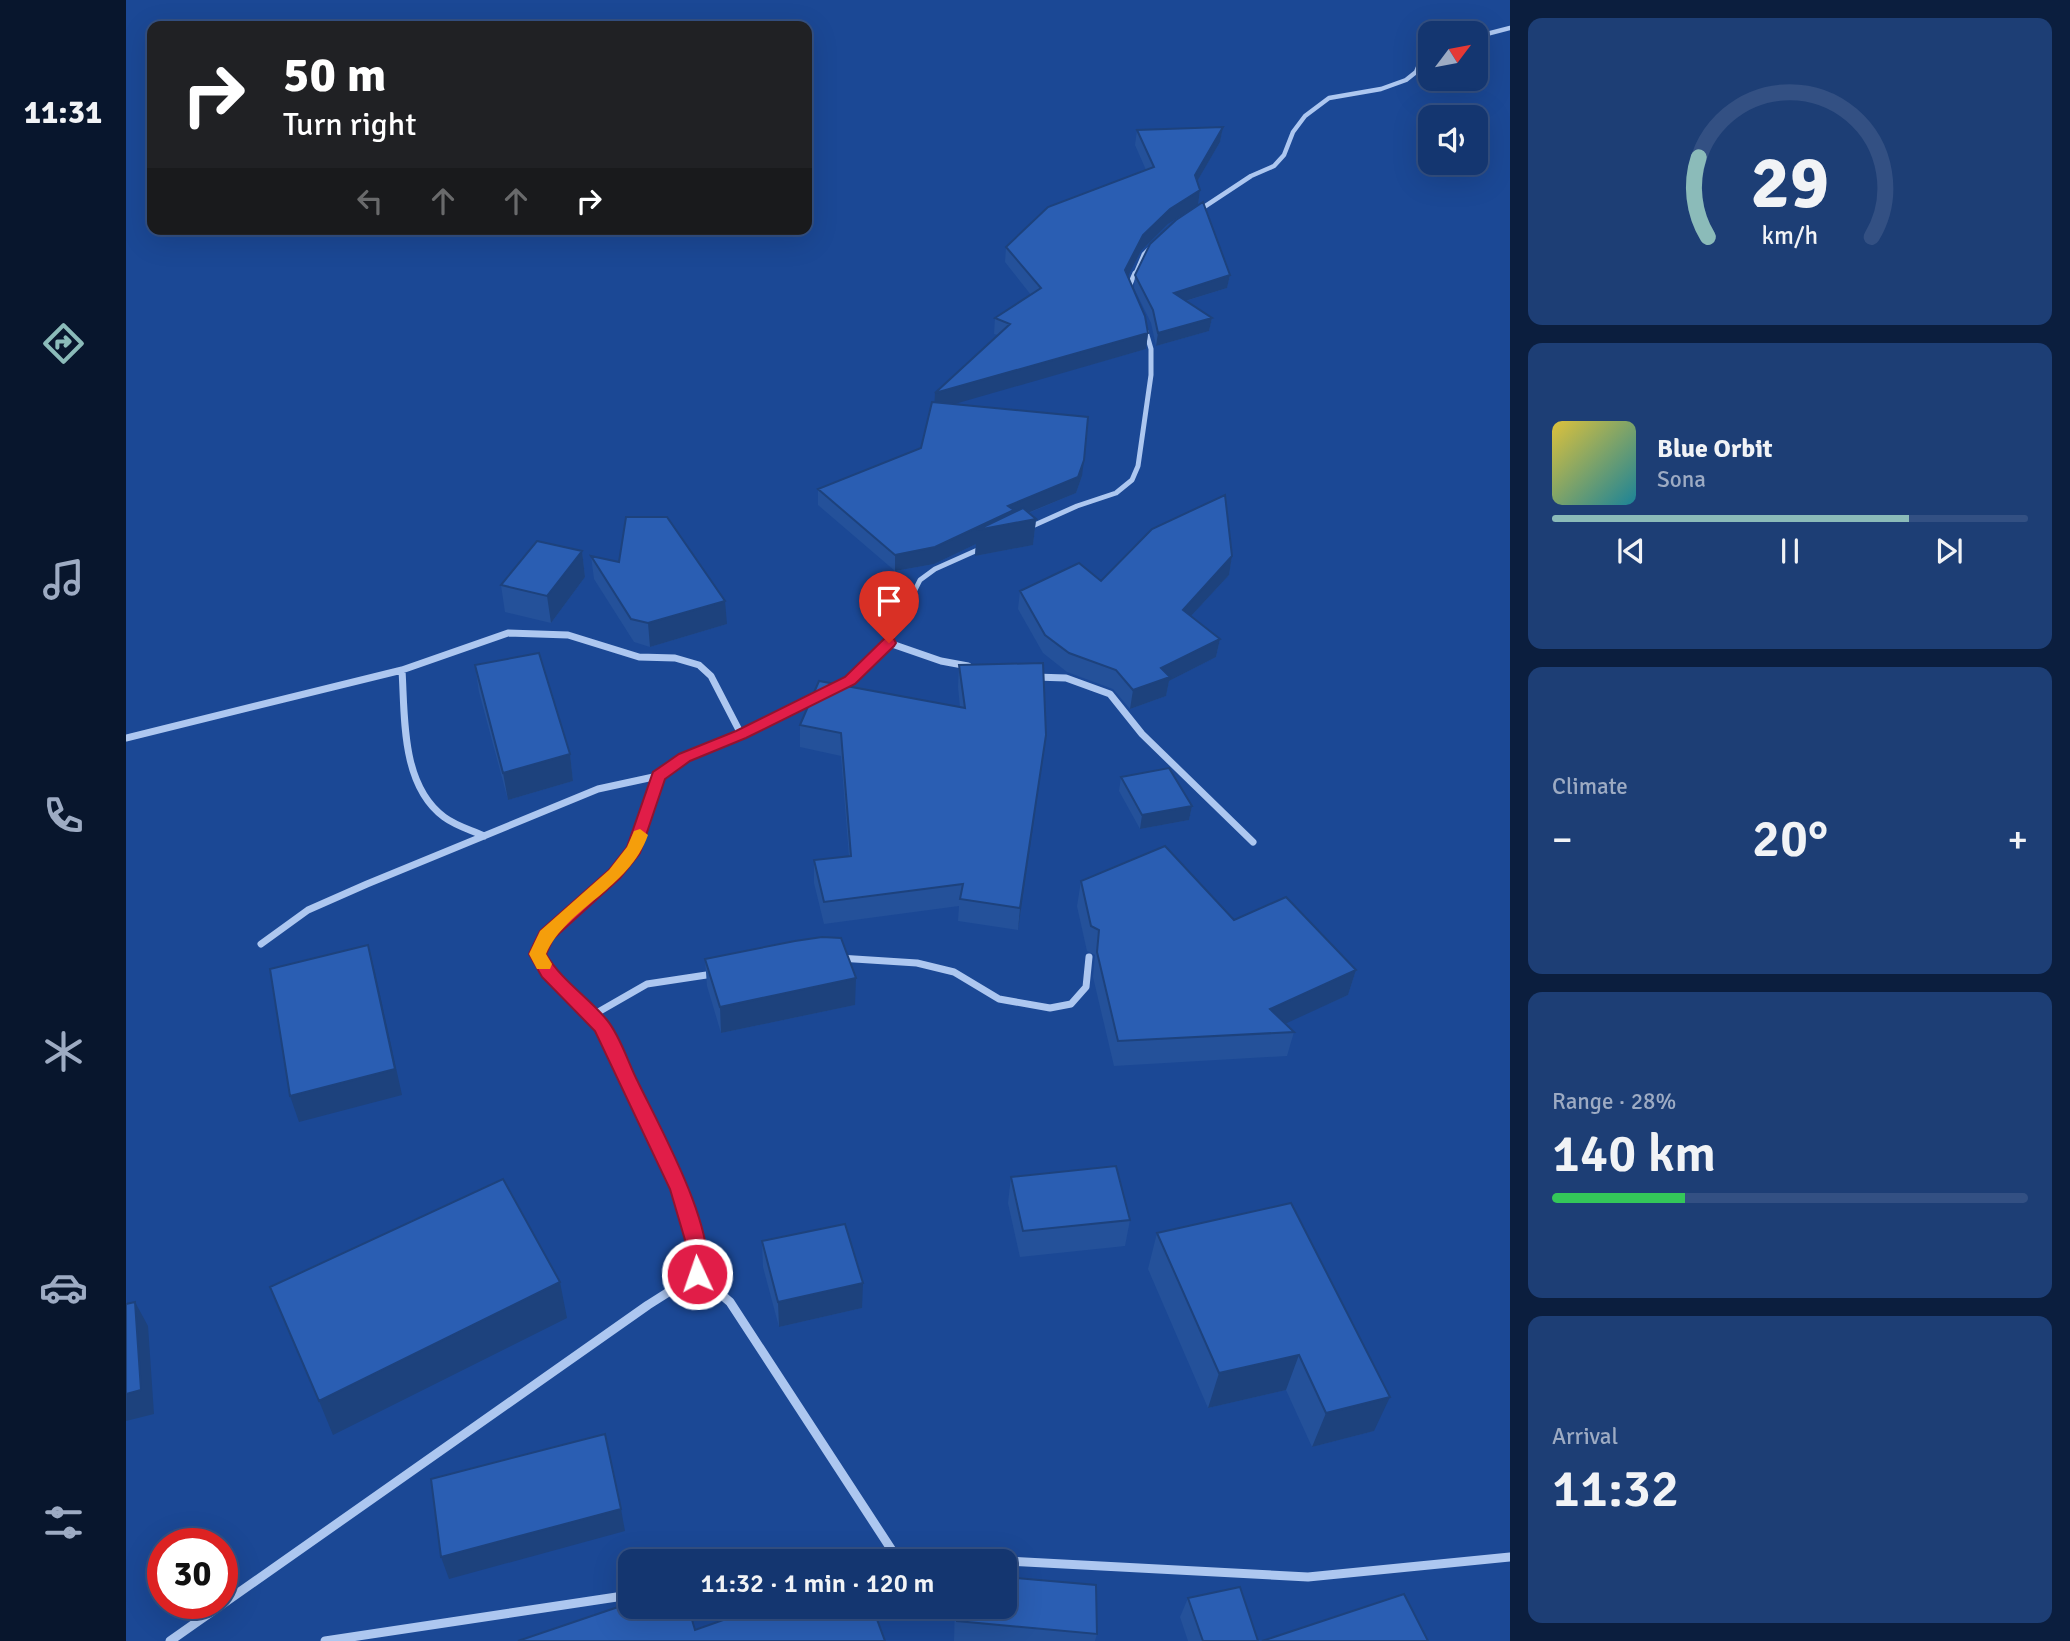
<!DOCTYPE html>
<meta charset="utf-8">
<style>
body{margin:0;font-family:Signika,sans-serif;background:#1d3e75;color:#f1f3f6;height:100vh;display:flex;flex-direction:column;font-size:26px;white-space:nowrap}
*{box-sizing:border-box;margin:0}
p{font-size:23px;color:#9dabc3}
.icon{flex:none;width:38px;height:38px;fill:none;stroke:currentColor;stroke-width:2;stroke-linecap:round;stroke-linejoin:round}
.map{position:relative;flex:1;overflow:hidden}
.sheet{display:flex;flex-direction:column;gap:18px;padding:18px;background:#0b1e3e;width:560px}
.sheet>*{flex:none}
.hud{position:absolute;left:21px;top:21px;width:665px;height:214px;border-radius:14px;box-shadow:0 7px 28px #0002,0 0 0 2px #335083;background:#202124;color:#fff;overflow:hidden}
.needle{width:46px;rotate:58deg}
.tools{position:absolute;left:1292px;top:21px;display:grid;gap:14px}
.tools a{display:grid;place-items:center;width:70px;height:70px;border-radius:14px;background:#143670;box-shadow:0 7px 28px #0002,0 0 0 2px #335083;font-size:35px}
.speed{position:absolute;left:21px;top:1528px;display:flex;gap:14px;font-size:35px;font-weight:700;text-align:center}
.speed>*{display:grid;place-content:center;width:91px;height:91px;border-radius:50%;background:#143670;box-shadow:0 7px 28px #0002,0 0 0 2px #335083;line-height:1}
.speed .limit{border:10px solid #d22;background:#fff;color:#111}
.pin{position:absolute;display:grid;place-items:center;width:60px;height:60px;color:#fff;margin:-72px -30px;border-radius:50% 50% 50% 0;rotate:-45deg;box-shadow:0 0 7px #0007}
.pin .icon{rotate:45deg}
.me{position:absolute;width:77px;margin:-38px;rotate:357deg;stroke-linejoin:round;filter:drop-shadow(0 0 5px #0008)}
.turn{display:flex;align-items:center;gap:24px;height:147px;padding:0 21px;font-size:32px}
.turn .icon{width:91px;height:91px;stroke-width:2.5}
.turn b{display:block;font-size:49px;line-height:60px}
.lanes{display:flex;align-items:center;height:66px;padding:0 21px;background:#0003;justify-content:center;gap:35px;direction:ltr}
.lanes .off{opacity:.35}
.big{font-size:52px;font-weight:600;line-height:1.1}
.sheet .widget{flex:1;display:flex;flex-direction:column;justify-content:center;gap:10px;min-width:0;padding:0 24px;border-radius:14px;background:#1d3e75}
.sheet .dial{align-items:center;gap:0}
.dial svg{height:182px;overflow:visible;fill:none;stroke:#335083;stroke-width:7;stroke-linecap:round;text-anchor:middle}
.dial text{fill:#f1f3f6;stroke:none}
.song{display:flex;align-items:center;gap:21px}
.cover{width:84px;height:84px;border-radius:10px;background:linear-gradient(135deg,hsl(50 70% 55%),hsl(190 70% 35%))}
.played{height:7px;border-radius:4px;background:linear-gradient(90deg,#8bbbb9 75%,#335083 75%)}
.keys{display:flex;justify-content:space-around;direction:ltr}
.heat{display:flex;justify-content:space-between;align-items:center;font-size:38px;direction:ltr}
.charge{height:10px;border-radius:5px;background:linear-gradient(90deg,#34c759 28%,#335083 0)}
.trip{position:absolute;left:492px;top:1549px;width:399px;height:70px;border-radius:14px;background:#143670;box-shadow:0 7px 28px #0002,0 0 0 2px #335083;font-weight:600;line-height:70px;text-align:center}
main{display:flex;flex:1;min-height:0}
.menu{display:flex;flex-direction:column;width:126px;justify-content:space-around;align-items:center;background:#08162d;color:#9dabc3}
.menu .icon{width:49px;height:49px}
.menu .current{color:#8bbbb9}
.menu b{font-size:32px;color:#f1f3f6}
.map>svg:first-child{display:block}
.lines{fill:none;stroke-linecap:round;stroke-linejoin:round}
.minor-far3{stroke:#adc7f0;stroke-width:4.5}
.minor-far2{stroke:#adc7f0;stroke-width:5}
.minor-far1{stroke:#adc7f0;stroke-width:7}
.minor{stroke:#adc7f0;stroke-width:9}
.wall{fill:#24519a}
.shaded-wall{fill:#1d427d}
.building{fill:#2a5eb3;stroke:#1d427d;stroke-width:2}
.route{fill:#e11d48;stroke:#92132f;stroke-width:2}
.slow{fill:#f59e0b}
</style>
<main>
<nav class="menu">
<b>11:31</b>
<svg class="icon current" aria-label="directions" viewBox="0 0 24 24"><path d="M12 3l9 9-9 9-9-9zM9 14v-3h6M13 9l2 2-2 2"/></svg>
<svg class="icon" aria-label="music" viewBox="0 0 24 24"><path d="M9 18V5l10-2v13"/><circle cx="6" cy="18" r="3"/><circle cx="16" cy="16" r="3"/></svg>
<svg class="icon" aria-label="phone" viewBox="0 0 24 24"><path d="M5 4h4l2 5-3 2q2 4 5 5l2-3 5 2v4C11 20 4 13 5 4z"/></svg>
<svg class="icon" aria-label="climate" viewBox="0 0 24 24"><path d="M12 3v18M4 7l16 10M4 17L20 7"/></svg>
<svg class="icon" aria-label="car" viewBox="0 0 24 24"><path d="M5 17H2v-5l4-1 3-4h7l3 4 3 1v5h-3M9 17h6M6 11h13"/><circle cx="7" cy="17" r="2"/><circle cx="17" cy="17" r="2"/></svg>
<svg class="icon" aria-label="filters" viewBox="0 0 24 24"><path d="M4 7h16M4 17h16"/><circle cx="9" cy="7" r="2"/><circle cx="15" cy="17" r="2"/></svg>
</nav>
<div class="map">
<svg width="1384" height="1641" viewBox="0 0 1384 1641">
<rect width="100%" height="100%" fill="#1b4895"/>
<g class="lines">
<path class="minor-far3" d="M1349,37L1384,28
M1072,211L1125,176L1148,166L1158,155L1167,132L1179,116L1203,98L1255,89L1280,80L1290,72L1297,55L1304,49
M1009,275L1018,254L1027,245"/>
<path class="minor-far2" d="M1002,289L1009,273
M902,528L951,506L990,493L1006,480L1012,466L1025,375V349L1018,325
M772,624L794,580L809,569L856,548"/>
<path class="minor-far1" d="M763,643L815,661L842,666
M276,670C279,718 275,785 318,817C330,826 345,830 358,836
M909,677L940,678L984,694L1016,734L1127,842
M708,689C736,675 759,650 773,623
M0,738L276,670L382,633L442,635L513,657L549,658L573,665L585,676L615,734
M135,944L182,910L241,884L472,789L532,776
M713,958L791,963L828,972L873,999L924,1008L945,1004L960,987L963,957
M467,1015L521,984L587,974
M498,1071L476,1026L422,972L412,954L420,935L489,874L509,849L532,776L558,757L615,734L691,697"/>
<path class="minor" d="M571,1274L604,1302L769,1555
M729,1561L769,1555L1182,1577L1384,1557
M44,1641L522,1305L571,1274C567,1198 529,1137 497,1069
M199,1641L504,1595"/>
</g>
<path class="wall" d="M1097,127L1094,142L1071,181L1074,190L1072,205L1042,224L1015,251L1002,276L1022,333L1020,349L826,404L956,476L950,493L903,513L910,519L907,545L849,556L850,544L808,564L769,571L692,505V489L795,448L808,403L872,335L868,334L869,318L905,295L879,262L880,247L1020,170L1009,145L1011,130Z
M1009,275H1104L1101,288L1060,301L1086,318L1083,331L1030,346L1025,323L1008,288Z
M456,551L459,577L425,623L379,612L375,585Z
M465,556L601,624L524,647L508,642L468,579Z
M1106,556L1103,575L1065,616L1094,639L1090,657L1043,681L1040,696L1004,709L987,689L941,672L917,653L892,609L894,591L975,581Z
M349,665L444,754L447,781L382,800L353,692Z
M833,665L917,757L892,930L832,921L833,906L698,924L688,883V860L723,856L715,756L674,747V725L834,707L832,687Z
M995,777L1066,806L1063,820L1014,829L993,791Z
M955,881L1108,920L1230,970L1222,995L1159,1023L1168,1032L1161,1056L988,1066L967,977L969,955L961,951L951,906Z
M579,959L729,1005L595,1033L581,986Z
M885,1177L1004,1220L999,1246L894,1257L882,1203Z
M1165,1203L1248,1431L1186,1447L1160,1390L1082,1408L1022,1269L1031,1233Z
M636,1241L736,1308L653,1327L637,1267Z
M1062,1598L1132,1641H1062L1054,1617Z
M829,1606H878L971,1634L969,1641H828Z"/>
<path class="shaded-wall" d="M1097,127L1094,142L1066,190L1069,175Z
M1074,190L1072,205L1042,224L1015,251L997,286L999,270L1017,235L1044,209Z
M1104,275L1101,288L1046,305L1048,293Z
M1086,318L1083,331L1030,346L1032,333Z
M1022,333L1020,349L808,410L809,393Z
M958,460L956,476L950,493L887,519H910L907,545L849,556L850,544L808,564L769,571V555L882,506Z
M456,551L459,577L425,623L421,596Z
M1106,556L1103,575L1053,629L1057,610Z
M599,601L601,624L524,647L522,623Z
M1094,639L1090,657L1043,681L1040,696L1004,709L1007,690L1035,668Z
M920,735L917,757L892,930L894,908Z
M444,754L447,781L382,800L377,773Z
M1066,806L1063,820L1014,829L1016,815Z
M242,945L249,972L276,1095L173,1122L164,1096Z
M1230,970L1222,995L1137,1034L1144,1009Z
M730,978L729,1005L595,1033L594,1007Z
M434,1282L441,1318L207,1435L193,1401Z
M737,1283L736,1308L653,1327L652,1302Z
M9,1302L22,1326L28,1414L0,1421V1394Z
M1173,1355L1160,1390L1082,1408L1093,1373Z
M1264,1397L1248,1431L1186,1447L1200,1413Z
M495,1509L499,1531L323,1579L315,1557Z"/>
<path class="building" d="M1097,127L1069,175L1074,190L1044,209L1017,235L999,270L1019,316L1022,333L809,393L884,324L869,318L915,288L880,247L922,207L1028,167L1011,130Z
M1077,202L1104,275L1048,293L1086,318L1032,333L1027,310L1009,275L1024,244L1050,220Z
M806,402L962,417L958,460L952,477L882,506L888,510L809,547L769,555L692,489L795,448Z
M1099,495L1106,556L1057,610L1094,639L1035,668L1044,677L1007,690L990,670L943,653L919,635L894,591L953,563L975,581L1026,529Z
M897,508L910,519L851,530Z
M500,517H541L599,601L522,623L505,619L465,556L493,562Z
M411,541L456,551L421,596L375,585Z
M413,653L444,754L377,773L349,665Z
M917,663L920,735L894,908L834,899L837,884L698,902L688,860L725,856L715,733L674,725L693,681L839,708L833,665Z
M1043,768L1066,806L1016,815L995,777Z
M1039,846L1108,920L1160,897L1230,970L1144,1009L1168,1032L992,1041L971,952L973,930L965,926L955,881Z
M696,937L715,938L730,978L594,1007L579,959L669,941Z
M242,945L269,1069L164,1096L144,969Z
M990,1166L1004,1220L897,1231L885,1177Z
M377,1179L434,1282L193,1401L144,1287Z
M1165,1203L1264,1397L1200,1413L1173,1355L1093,1373L1031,1233Z
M719,1224L737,1283L652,1302L636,1241Z
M9,1302L15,1390L0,1394V1304Z
M479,1434L495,1509L315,1557L305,1479Z
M878,1577L970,1585L971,1634L831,1621V1606H878Z
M1114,1587L1132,1641H1077L1062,1598Z
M1278,1594L1302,1641H1136Z
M504,1603V1606H562L569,1630L637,1606H746L759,1641H392Z"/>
<path class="route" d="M763,638L768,639L770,643L768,646L729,684L620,738L564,761L539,779L514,853L494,878L427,939L420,954C435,980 462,997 481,1020C495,1037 502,1063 512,1082C531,1122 597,1239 578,1281L571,1283L564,1281L561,1274L559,1240L544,1189L469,1031L416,977L403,954L414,931L483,870L501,847L527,772L553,754L610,731L719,677L758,639Z"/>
<path class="slow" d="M514,829L522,835C503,889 441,907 420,954L426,964L424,969H411L403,954L414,931L483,870L501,847L508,831Z"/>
</svg>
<div class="tools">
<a><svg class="needle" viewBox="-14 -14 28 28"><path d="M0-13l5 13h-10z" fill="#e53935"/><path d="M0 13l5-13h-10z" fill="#9dabc3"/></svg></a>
<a><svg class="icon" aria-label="sound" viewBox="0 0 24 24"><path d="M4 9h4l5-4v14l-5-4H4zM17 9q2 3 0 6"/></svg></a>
</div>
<div class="speed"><div class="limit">30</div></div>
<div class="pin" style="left:763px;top:643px;background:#d93025"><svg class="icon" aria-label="arrive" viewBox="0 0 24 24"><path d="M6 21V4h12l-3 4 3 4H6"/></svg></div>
<svg class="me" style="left:571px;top:1274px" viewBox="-20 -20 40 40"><circle r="17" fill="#e11d48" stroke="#fff" stroke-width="3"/><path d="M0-11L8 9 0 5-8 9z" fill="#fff"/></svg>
<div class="trip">11:32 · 1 min · 120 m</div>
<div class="hud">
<div class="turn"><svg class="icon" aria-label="right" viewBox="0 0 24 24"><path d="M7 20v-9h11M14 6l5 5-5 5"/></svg><div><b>50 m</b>Turn right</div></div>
<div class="lanes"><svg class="icon off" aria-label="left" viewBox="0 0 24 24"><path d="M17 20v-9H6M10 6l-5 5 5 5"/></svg><svg class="icon off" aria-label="ahead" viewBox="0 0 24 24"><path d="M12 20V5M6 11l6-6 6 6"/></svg><svg class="icon off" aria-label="ahead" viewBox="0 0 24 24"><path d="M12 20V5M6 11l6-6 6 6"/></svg><svg class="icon" aria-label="right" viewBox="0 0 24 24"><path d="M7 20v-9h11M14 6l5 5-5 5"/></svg></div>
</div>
</div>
<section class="sheet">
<div class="widget dial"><svg viewBox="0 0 100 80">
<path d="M14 69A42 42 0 1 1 86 69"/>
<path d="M14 69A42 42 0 0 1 10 34" stroke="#8bbbb9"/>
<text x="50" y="56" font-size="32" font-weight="700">29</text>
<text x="50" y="72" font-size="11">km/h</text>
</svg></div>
<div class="widget">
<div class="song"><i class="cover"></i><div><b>Blue Orbit</b><p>Sona</p></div></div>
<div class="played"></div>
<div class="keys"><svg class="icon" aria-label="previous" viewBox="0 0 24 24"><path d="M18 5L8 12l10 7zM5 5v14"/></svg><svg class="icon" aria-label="pause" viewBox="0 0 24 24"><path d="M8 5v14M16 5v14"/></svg><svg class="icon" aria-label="next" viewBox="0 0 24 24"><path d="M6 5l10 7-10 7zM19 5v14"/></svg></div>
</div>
<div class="widget"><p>Climate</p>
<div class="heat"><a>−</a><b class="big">20°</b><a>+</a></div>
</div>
<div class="widget"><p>Range · 28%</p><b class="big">140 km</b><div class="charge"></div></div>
<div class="widget"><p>Arrival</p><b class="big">11:32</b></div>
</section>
</main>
